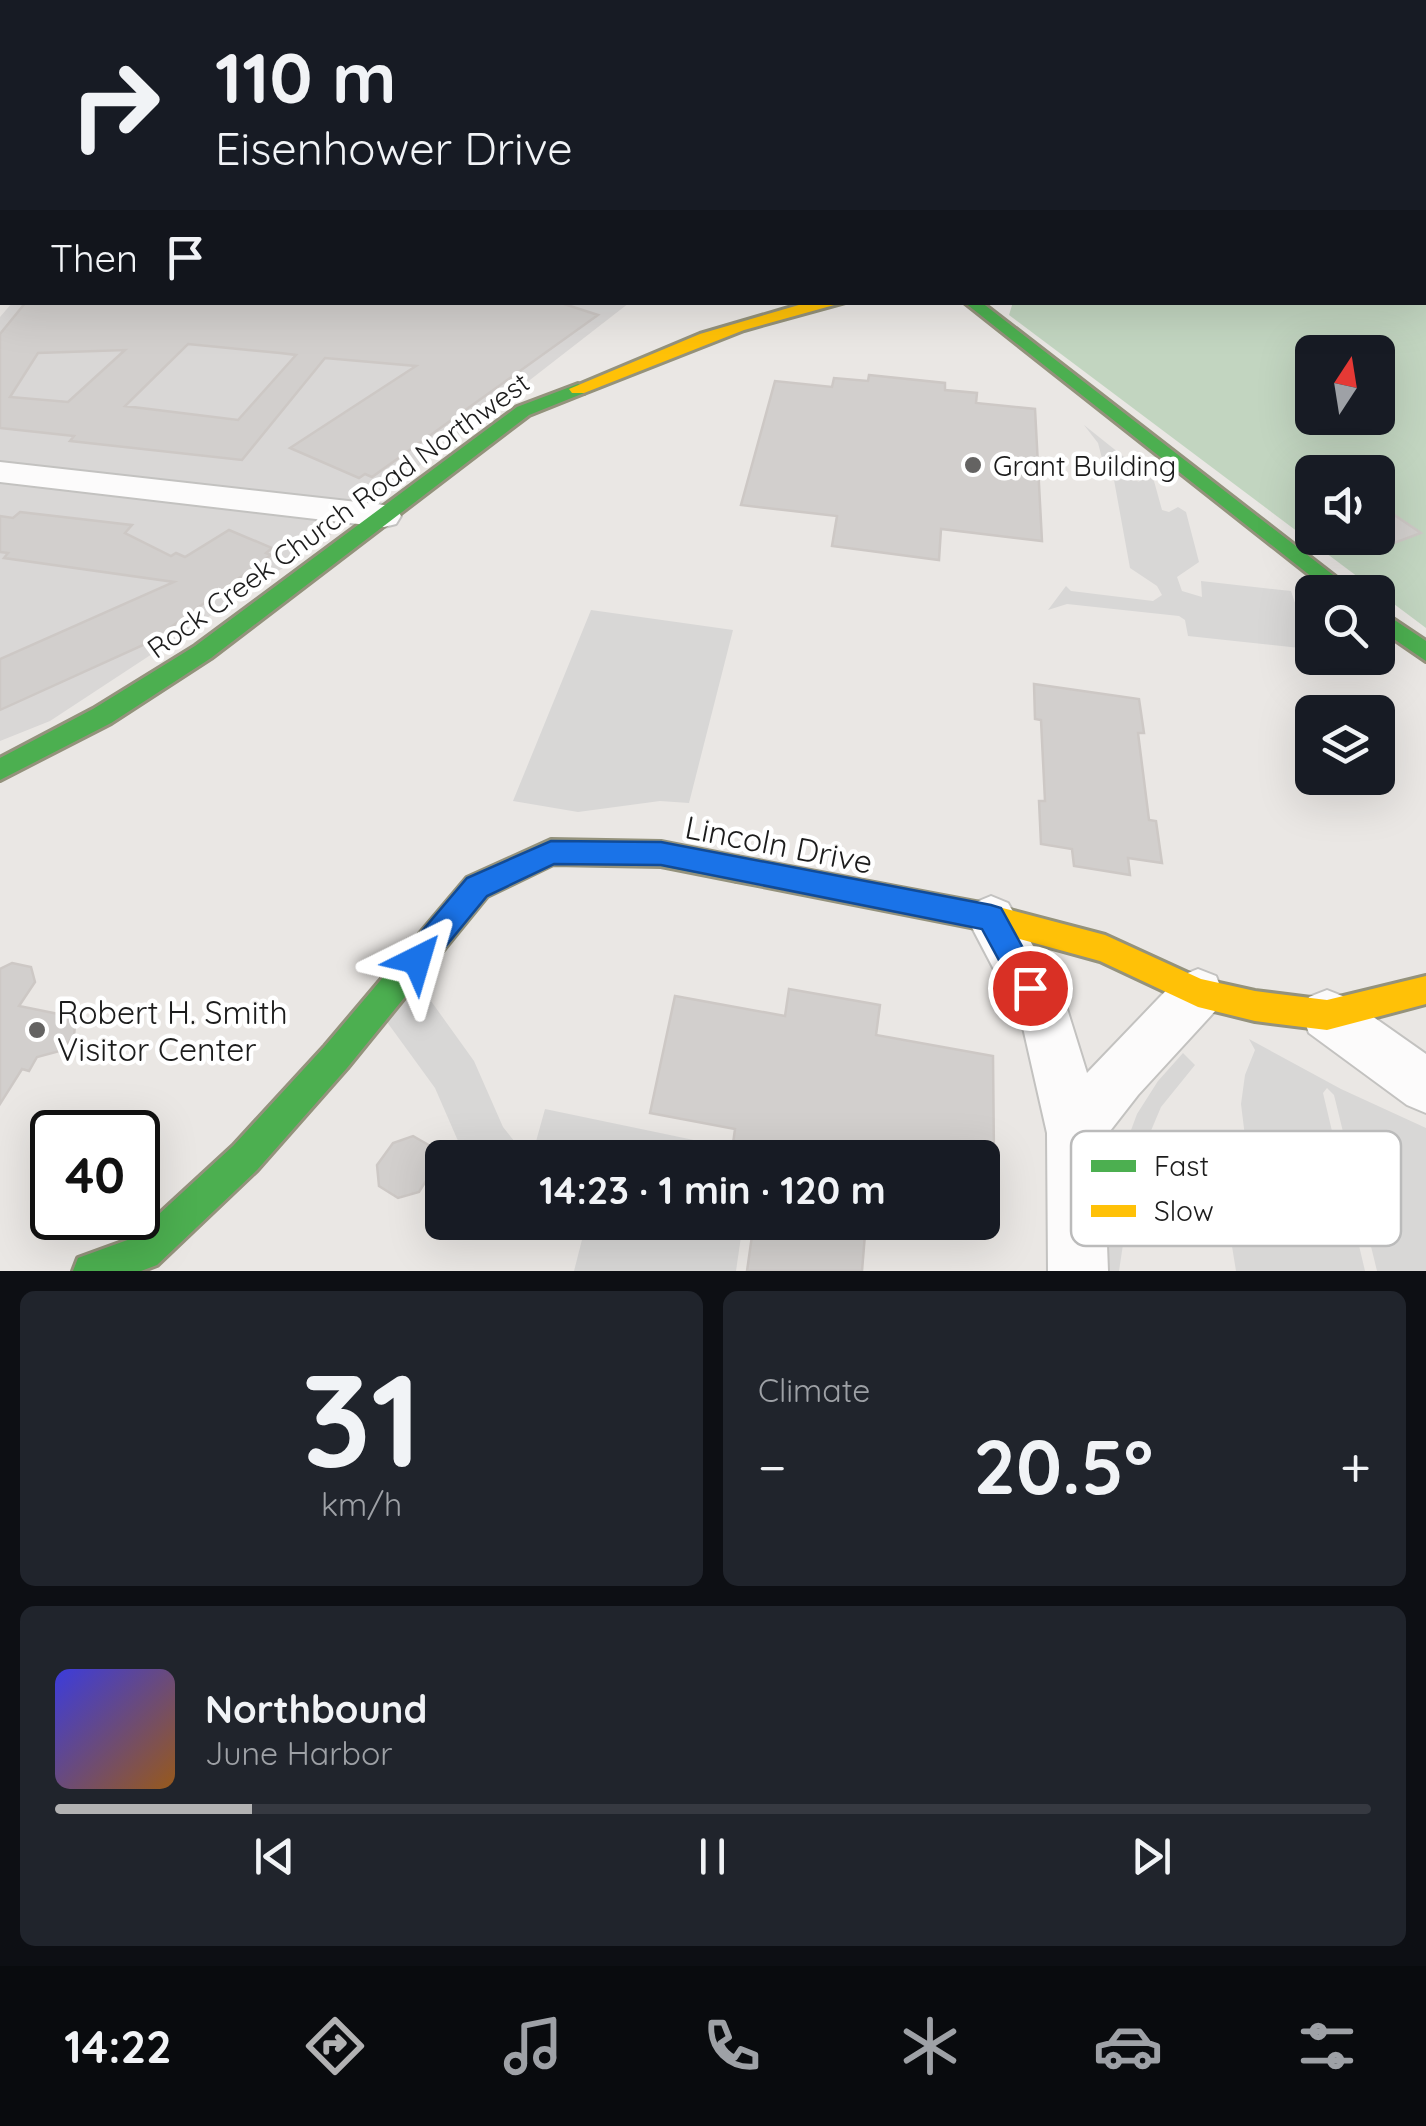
<!DOCTYPE html>
<meta charset="utf-8">
<style>
body{margin:0;font-family:Quicksand,sans-serif;background:#20242c;color:#f1f3f6;height:100vh;display:flex;flex-direction:column;font-size:38px;white-space:nowrap}
*{box-sizing:border-box;margin:0}
p{font-size:32px;color:#9ea1a6}
.icon{flex:none;width:55px;height:55px;fill:none;stroke:currentColor;stroke-width:2;stroke-linecap:round;stroke-linejoin:round}
.map{position:relative;height:1271px;overflow:hidden}
.side{display:flex;flex-direction:column;gap:20px;padding:20px;background:#0d0f14;flex:1}
.side>*{flex:none}
.top-card{position:absolute;left:0px;top:0px;width:1428px;height:305px;box-shadow:0 10px 40px #0002;background:#171b24;color:#f1f3f6;overflow:hidden}
.needle{width:65px;rotate:12deg}
.tools{position:absolute;left:1295px;top:335px;display:grid;gap:20px}
.tools a{display:grid;place-items:center;width:100px;height:100px;border-radius:15px;background:#171b24;box-shadow:0 10px 40px #0002;font-size:50px}
.speed{position:absolute;left:30px;top:1110px;display:flex;gap:20px;font-size:50px;font-weight:700;text-align:center}
.speed>*{display:grid;place-content:center;width:130px;height:130px;border-radius:50%;background:#171b24;box-shadow:0 10px 40px #0002;line-height:1}
.speed .limit{border:5px solid #111;border-radius:15px;background:#fff;color:#111}
.pin{position:absolute;display:grid;place-items:center;width:85px;height:85px;color:#fff;margin:-42px;border:5px solid #fff;border-radius:50%;box-shadow:0 2px 10px #0007}
.me{position:absolute;width:110px;margin:-55px;rotate:40deg;stroke-linejoin:round;filter:drop-shadow(0 0 8px #0008)}
.turn{display:flex;align-items:center;gap:35px;height:210px;padding:0 50px;font-size:45px}
.turn .icon{width:130px;height:130px;stroke-width:2.5}
.turn b{display:block;font-size:70px;line-height:85px}
.then{display:flex;align-items:center;height:95px;padding:0 50px;background:#0003;gap:20px;font-size:38px}
.big{font-size:75px;font-weight:700;line-height:1.1}
.side .widget{flex:1;display:flex;flex-direction:column;justify-content:center;gap:15px;min-width:0;padding:0 35px;border-radius:15px;background:#20242c}
.side .dial{align-items:center;gap:0}
.dial b{font-size:130px;line-height:1}
.song{display:flex;align-items:center;gap:30px}
.cover{width:120px;height:120px;border-radius:15px;background:linear-gradient(135deg,hsl(240 70% 55%),hsl(30 70% 35%))}
.played{height:10px;border-radius:5px;background:linear-gradient(90deg,#b2b2b3 15%,#363941 15%)}
.keys{display:flex;justify-content:space-around;direction:ltr}
.heat{display:flex;justify-content:space-between;align-items:center;font-size:55px;direction:ltr}
.side .tiles{flex:1;display:grid;gap:20px;grid-template-columns:1fr 1fr}
.widget:last-child{grid-column:span 2}
.trip{position:absolute;left:425px;top:1140px;width:575px;height:100px;border-radius:15px;background:#171b24;box-shadow:0 10px 40px #0002;font-weight:700;line-height:100px;text-align:center}
.dock{display:flex;height:160px;justify-content:space-around;align-items:center;background:#090b0e;color:#9ea1a6}
.dock .icon{width:70px;height:70px}
.dock .selected{color:#b2b2b3}
.dock b{font-size:45px;color:#f1f3f6}
.map>svg:first-child{display:block}
.residential{fill:#d9d7d6}
.religious{fill:#d8d7d6}
.cemetery{fill:#c2d5c0;fill-rule:evenodd}
.building{fill:#d2cfcd;stroke:#cdc8c5;stroke-width:2.5;fill-rule:evenodd}
.lines{fill:none;stroke-linecap:round;stroke-linejoin:round}
.street-casing{stroke:#c3c2c0;stroke-width:4}
.fast-casing{stroke:#94927c;stroke-width:6}
.slow-casing{stroke:#94927c;stroke-width:6}
.street{fill:#fcfbfb;fill-rule:evenodd}
.fast{fill:#4caf50;fill-rule:evenodd}
.slow{fill:#ffc107;fill-rule:evenodd}
.route{fill:#1a73e8;stroke:#114b97;stroke-width:2.5}
.poi-dot{fill:#646362;stroke:#fff;stroke-width:4}
.labels{text-anchor:middle;dominant-baseline:central;stroke-width:9;stroke-linejoin:round;paint-order:stroke}
.poi-label{font-size:28px;fill:#1c1c1c;stroke:#fff;text-anchor:start}
.street-label{font-size:28px;fill:#1c1c1c;stroke:#fff}
.near-street-label{font-size:32px;fill:#1c1c1c;stroke:#fff}
.near-poi-label{font-size:32px;fill:#1c1c1c;stroke:#fff;text-anchor:start}
.key{fill:#fff;stroke:#bbb;stroke-width:2.5}
.key-label{font-size:28px;fill:#1c1c1c}
</style>
<div class="map">
<svg width="1426" height="1271" viewBox="0 0 1426 1271">
<rect width="100%" height="100%" fill="#eae7e4"/>
<path class="residential" d="M12,303H629L312,549L50,721L0,741V317Z"/>
<path class="religious" d="M1084,425L1154,481L1162,510L1169,512L1178,507L1186,512L1199,562L1177,577L1182,591L1202,597L1201,581L1291,591L1297,609L1312,613V628L1304,630L1309,649L1188,636L1185,620L1179,616L1067,604L1048,610L1066,586L1071,591L1153,601L1162,595L1157,586L1130,568L1114,480L1122,476L1140,482L1113,461L1103,462L1098,443Z
M591,610L733,630L689,803L660,801L578,812L513,801Z
M418,983L474,1061L503,1127L522,1151L535,1145L545,1109L713,1144L711,1157H465L435,1088L387,1022Z
M1249,1039L1341,1089L1426,1128V1271H1377L1334,1095L1327,1088L1323,1093L1365,1271H1236L1223,1191L1249,1169L1241,1104L1245,1075L1255,1050Z
M1183,1053L1195,1065L1161,1107L1134,1171L1119,1271H1102L1114,1176L1137,1114L1158,1081Z
M564,1223H743L736,1271H574L585,1228Z"/>
<path class="cemetery" d="M57,0H1335L1337,2H48Z
M1426,178V628L1009,315L1013,302H1425ZM1312,352H1378V418H1312ZM1312,472H1378V538H1312Z"/>
<path class="building" d="M26,302H558L598,315L372,477L365,474L359,478L290,448L416,366L325,358L242,460L70,441L74,436L0,428V334ZM188,344L280,353L296,355L238,420L125,406ZM125,350L68,402L10,397L38,353Z
M869,375L945,383V390L977,393L976,403L1035,409L1042,541L941,529L939,560L832,546L837,516L741,505L775,381L832,387L834,378L868,381Z
M1378,504L1421,533L1378,549Z
M20,512L132,525L125,533L171,556L176,553L185,557L229,530L272,548L266,553L271,555L171,627L174,631L0,710V659L174,582L4,558L8,553L0,552V516L13,518Z
M1034,684L1139,699L1144,733H1138L1149,820L1156,821L1162,863L1128,858L1130,875L1074,866L1072,849L1041,844L1039,801H1045L1041,720L1035,719Z
M12,963L31,967L35,982L19,1006L68,1016L75,1025L74,1036L60,1051L37,1057L29,1071L22,1069L0,1104V969Z
M789,989L880,1005L876,1035L993,1056L994,1158H731L735,1129L650,1113L675,996L785,1016Z
M413,1136L432,1147L434,1168L419,1192L398,1198L379,1186L377,1165L393,1143Z
M754,1222H866L862,1271H747Z"/>
<g class="lines">
<g class="street-casing">
<path id="street" d="M0,3L2,4V13H0Z
M1425,28H1426V38H1425Z
M2,99V111L0,112V100Z
M0,229H2V243H0Z
M2,279V297L0,298V280Z
M0,462L384,505L396,508L401,516L396,524L384,527L0,482Z
M991,896L1008,903L1064,999L1087,1073L1180,976L1198,969L1216,976L1223,993L1216,1010L1138,1095L1103,1140L1108,1271H1048L1047,1133L1022,1023L967,918L974,903Z
M1327,990L1345,997L1426,1054V1113L1407,1105L1309,1033L1302,1015L1309,997Z"/>
</g>
<g class="fast-casing">
<path id="fast" d="M0,0H14L0,5Z
M1357,0H1367L1369,2H1359Z
M1425,74H1426V81H1425Z
M1426,133V141L1425,142V134Z
M964,302H981L1355,592H1331Z
M578,384L587,389L584,393L529,415L211,658L111,723L0,780V758L93,709L195,646L517,407Z
M1378,609L1426,641V661L1378,628Z
M551,840L661,842L737,857L747,860L751,869L747,878L737,881L661,866L553,864L487,896L347,1068L257,1170L157,1265L141,1271H73L78,1258L133,1238L233,1146L325,1046L467,878Z"/>
</g>
<g class="slow-casing">
<path id="slow" d="M1425,47H1426V54H1425Z
M809,302H845L744,330L584,393H572L569,389L700,334Z
M737,857L991,905L1105,935L1201,979L1255,991L1327,1000L1426,976V1004L1327,1030L1255,1021L1198,1007L1100,961L991,931L737,881L727,878L723,869L727,860Z"/>
</g>
<use href="#street" class="street"/>
<use href="#fast" class="fast"/>
<use href="#slow" class="slow"/>
</g>
<path class="route" d="M551,841L661,842L991,905L1001,908L1045,988L1041,999L1030,1003L1020,999L982,929L661,865L554,864L487,896L427,969L417,973L406,969L402,960L406,950L467,878Z"/>
<g class="poi-dot">
<circle cx="973" cy="465" r="10"/>
<circle cx="37" cy="1030" r="10"/>
</g>
<g class="labels">
<g class="poi-label">
<text x="993" y="465">Grant Building</text>
</g>
<g class="street-label">
<text transform="translate(338 515) rotate(-36)">Rock Creek Church Road Northwest</text>
</g>
<g class="near-street-label">
<text transform="translate(779 844) rotate(11)">Lincoln Drive</text>
</g>
<g class="near-poi-label">
<text x="57" y="1012">Robert H. Smith<tspan x="57" dy="37">Visitor Center</tspan></text>
</g>
</g>
<rect x="1071" y="1131" width="330" height="115" rx="15" class="key"/>
<rect x="1091" y="1160" width="45" height="12" fill="#4caf50"/>
<rect x="1091" y="1205" width="45" height="12" fill="#ffc107"/>
<g class="key-label">
<text x="1154" y="1176">Fast</text>
<text x="1154" y="1221">Slow</text>
</g>
</svg>
<div class="tools">
<a><svg class="needle" viewBox="-14 -14 28 28"><path d="M0-13l5 13h-10z" fill="#e53935"/><path d="M0 13l5-13h-10z" fill="#9ea1a6"/></svg></a>
<a><svg class="icon" aria-label="sound" viewBox="0 0 24 24"><path d="M4 9h4l5-4v14l-5-4H4zM17 9q2 3 0 6"/></svg></a>
<a><svg class="icon" aria-label="search" viewBox="0 0 24 24"><circle cx="10" cy="10" r="6"/><path d="M15 15l6 6"/></svg></a>
<a><svg class="icon" aria-label="layers" viewBox="0 0 24 24"><path d="M12 4l9 5-9 5-9-5zM3 14l9 5 9-5"/></svg></a>
</div>
<div class="speed"><div class="limit">40</div></div>
<div class="pin" style="left:1030px;top:988px;background:#d93025"><svg class="icon" aria-label="arrive" viewBox="0 0 24 24"><path d="M6 21V4h12l-3 4 3 4H6"/></svg></div>
<svg class="me" style="left:417px;top:960px" viewBox="-20 -20 40 40"><path d="M0-17L14 15 0 8-14 15z" fill="#1a73e8" stroke="#fff" stroke-width="4"/></svg>
<div class="trip">14:23 · 1 min · 120 m</div>
<div class="top-card">
<div class="turn"><svg class="icon" aria-label="right" viewBox="0 0 24 24"><path d="M7 20v-9h11M14 6l5 5-5 5"/></svg><div><b>110 m</b>Eisenhower Drive</div></div>
<div class="then">Then<svg class="icon" aria-label="arrive" viewBox="0 0 24 24"><path d="M6 21V4h12l-3 4 3 4H6"/></svg></div>
</div>
</div>
<section class="side">
<div class="tiles">
<div class="widget dial"><b>31</b><p>km/h</p></div>
<div class="widget"><p>Climate</p>
<div class="heat"><a>−</a><b class="big">20.5°</b><a>+</a></div>
</div>
<div class="widget">
<div class="song"><i class="cover"></i><div><b>Northbound</b><p>June Harbor</p></div></div>
<div class="played"></div>
<div class="keys"><svg class="icon" aria-label="previous" viewBox="0 0 24 24"><path d="M18 5L8 12l10 7zM5 5v14"/></svg><svg class="icon" aria-label="pause" viewBox="0 0 24 24"><path d="M8 5v14M16 5v14"/></svg><svg class="icon" aria-label="next" viewBox="0 0 24 24"><path d="M6 5l10 7-10 7zM19 5v14"/></svg></div>
</div>
</div>
</section>
<nav class="dock">
<b>14:22</b>
<svg class="icon selected" aria-label="directions" viewBox="0 0 24 24"><path d="M12 3l9 9-9 9-9-9zM9 14v-3h6M13 9l2 2-2 2"/></svg>
<svg class="icon" aria-label="music" viewBox="0 0 24 24"><path d="M9 18V5l10-2v13"/><circle cx="6" cy="18" r="3"/><circle cx="16" cy="16" r="3"/></svg>
<svg class="icon" aria-label="phone" viewBox="0 0 24 24"><path d="M5 4h4l2 5-3 2q2 4 5 5l2-3 5 2v4C11 20 4 13 5 4z"/></svg>
<svg class="icon" aria-label="climate" viewBox="0 0 24 24"><path d="M12 3v18M4 7l16 10M4 17L20 7"/></svg>
<svg class="icon" aria-label="car" viewBox="0 0 24 24"><path d="M5 17H2v-5l4-1 3-4h7l3 4 3 1v5h-3M9 17h6M6 11h13"/><circle cx="7" cy="17" r="2"/><circle cx="17" cy="17" r="2"/></svg>
<svg class="icon" aria-label="filters" viewBox="0 0 24 24"><path d="M4 7h16M4 17h16"/><circle cx="9" cy="7" r="2"/><circle cx="15" cy="17" r="2"/></svg>
</nav>
